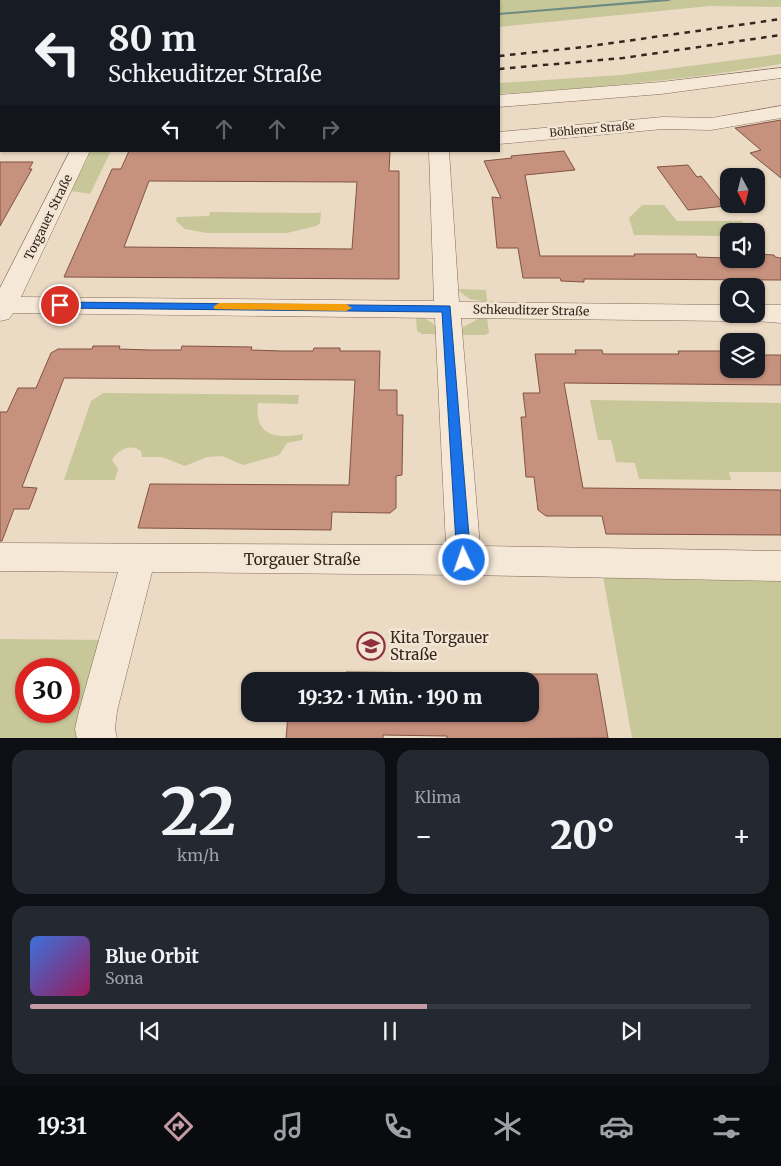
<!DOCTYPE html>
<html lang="de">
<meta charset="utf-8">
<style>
body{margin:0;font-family:Merriweather,serif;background:#242831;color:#f1f3f6;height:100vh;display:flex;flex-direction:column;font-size:19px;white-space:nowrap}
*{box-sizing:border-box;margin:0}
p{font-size:16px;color:#9ea1a6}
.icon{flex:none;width:28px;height:28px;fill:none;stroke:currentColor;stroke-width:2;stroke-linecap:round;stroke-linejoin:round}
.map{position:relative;height:738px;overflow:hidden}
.sheet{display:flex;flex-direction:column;gap:12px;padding:12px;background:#0d0f14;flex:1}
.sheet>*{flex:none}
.top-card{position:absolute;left:0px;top:0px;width:500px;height:152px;box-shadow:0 1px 4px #0004;background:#171b24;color:#f1f3f6;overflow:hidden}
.needle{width:32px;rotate:173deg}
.controls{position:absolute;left:720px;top:168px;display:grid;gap:10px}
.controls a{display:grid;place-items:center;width:45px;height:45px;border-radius:10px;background:#171b24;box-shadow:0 1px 4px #0004;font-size:25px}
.speed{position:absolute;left:15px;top:658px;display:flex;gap:10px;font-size:25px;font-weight:700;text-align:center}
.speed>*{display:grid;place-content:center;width:65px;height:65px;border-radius:50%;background:#171b24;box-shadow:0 1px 4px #0004;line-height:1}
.speed .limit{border:8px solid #d22;background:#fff;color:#111}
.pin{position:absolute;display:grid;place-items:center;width:42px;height:42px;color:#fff;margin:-21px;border:2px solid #fff;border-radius:50%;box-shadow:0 1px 5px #0007}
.me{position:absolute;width:55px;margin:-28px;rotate:357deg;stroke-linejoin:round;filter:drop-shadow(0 0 4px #0008)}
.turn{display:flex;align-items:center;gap:18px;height:105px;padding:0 25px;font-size:22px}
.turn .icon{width:65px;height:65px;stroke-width:2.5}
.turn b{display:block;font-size:35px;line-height:42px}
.lanes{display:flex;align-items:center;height:48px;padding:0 25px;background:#0003;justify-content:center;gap:25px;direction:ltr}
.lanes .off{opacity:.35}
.big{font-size:38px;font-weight:800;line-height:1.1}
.sheet .tile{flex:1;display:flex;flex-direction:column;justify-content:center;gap:8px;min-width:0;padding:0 18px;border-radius:15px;background:#242831}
.sheet .dial{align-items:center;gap:0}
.dial b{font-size:65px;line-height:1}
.song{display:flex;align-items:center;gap:15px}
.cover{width:60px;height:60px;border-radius:8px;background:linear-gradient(135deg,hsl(220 70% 55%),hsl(330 70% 35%))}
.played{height:5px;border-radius:2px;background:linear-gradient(90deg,#c59ba3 55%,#363941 55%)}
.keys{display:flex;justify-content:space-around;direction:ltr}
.heat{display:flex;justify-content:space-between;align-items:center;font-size:28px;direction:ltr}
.sheet .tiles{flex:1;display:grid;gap:12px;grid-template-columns:1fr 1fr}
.tile:last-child{grid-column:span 2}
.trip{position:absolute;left:241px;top:672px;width:298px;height:50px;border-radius:15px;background:#171b24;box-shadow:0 1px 4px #0004;font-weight:800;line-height:50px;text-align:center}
.menu{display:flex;height:80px;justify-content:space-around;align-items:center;background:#090b0e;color:#9ea1a6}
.menu .icon{width:35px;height:35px}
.menu .current{color:#c59ba3}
.menu b{font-size:22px;color:#f1f3f6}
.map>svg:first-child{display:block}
.green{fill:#c8c799;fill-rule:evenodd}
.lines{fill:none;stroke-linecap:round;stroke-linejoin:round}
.stream{fill:#6d8c80;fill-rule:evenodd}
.building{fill:#c6917d;stroke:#825343;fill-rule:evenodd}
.minor-casing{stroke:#846b5c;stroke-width:1}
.minor{fill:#f6e8d7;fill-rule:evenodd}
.rail{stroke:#35261f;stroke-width:2.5;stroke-dasharray:5.5 5.5;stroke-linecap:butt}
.route{fill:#1a73e8;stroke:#114b97}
.slow{fill:#f59e0b}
.labels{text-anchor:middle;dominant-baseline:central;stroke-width:5;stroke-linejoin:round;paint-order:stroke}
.far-street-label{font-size:11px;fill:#35261f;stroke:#f3e5d3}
.street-label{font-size:12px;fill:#35261f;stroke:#f3e5d3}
.near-street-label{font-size:15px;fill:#35261f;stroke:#f3e5d3}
.near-poi-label{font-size:15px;fill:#35261f;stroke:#f3e5d3;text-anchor:start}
</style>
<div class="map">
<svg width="781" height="739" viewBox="0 0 781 739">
<rect width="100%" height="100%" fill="#ebdac4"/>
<path class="green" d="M365,0H781V7L710,6L499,27V1H358Z
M781,54V64C687,80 593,88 499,94V83L621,75Z
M91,151H111L90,194L71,191Z
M642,205H664L677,221H742L748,231H729V236L634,235L629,218Z
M210,212L317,213L321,212L320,223L316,226L287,233H207L185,229L176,221L177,217L209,216Z
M459,289L486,290L487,302L470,299L460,292Z
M416,316C426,318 437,323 438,334H422L417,331Z
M487,317L489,333L485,335H462L463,327L480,318Z
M103,393L299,395L298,404L258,403C254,435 275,440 303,434L302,440L287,443L279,455L243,465L222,456L207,457L185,466L162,457H142L141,451C130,443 118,450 112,460L118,469L115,480H64L91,401Z
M590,400L781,403V472H729L731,480L639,479L635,463L616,462L611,440H598Z
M603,576L781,578V738H632Z
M0,639L110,640L84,738L0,739ZM26,669H69V711H26Z"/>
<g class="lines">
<path class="stream" d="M653,0H671L669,1L499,15V13Z"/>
</g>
<path class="building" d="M781,120V178L750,153L761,150L735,128Z
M129,151H390L389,171H399V279L64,277L112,169H121ZM149,181L357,182L352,249L124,247Z
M564,151L575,170L525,175L540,256H635L634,254H696L697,257L756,259V254L774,255L775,257L781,258V280L584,279V282L561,281L560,278H523L518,248H497L492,197L501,198L484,161L512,158L511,156Z
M0,162H33L29,169H32L0,226Z
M688,165L697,177L701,176L725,206L688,210L657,167Z
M93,346H120L119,349L150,350H181L182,346L252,347L251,350L282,351H313L314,348H340V351H380L379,390H397V415H403L402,475L396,476V508L390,513L332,512L331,530L138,528L150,484L349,485L355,380L64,378L22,487L37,488L29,509H14L2,541H0V412H7L18,388H36L51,353L58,349H92Z
M575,350H602L603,354H679L678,351H729V369H756V355H781V385L564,383L583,488L781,490V535L606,534L602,516H546L538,510L534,477H526L521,417H526L523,393H540L535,354H576Z
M346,672L445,673V681H345Z
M500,674H597L608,738L447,739V736L383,735V739H286L288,714H530V681H501Z"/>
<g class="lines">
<g class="minor-casing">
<path id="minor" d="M189,0H205L206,1H190Z
M781,68V78L661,94L499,107V95L661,82Z
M781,106V118L711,130L663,129L499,144V132L663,117L711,118Z
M0,107H1V119H0Z
M0,133H1V145H0Z
M70,151H90L21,297L434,301L429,151H449L459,302L729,305V314H741L738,319L729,321L461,318L480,546L781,551V581L464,575L152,572L117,711L115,729L117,739H77L75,729L79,711L118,572L0,571V543L446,545L435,318L13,313L9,319L0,321V288Z
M756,305H781V323L756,321L747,319L744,314H756Z"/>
</g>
<use href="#minor" class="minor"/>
<path class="rail" d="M499,56L584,47L781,19
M499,69L623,58L781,35"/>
</g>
<path class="route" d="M60,302L450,306L471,560L469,564L464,566L459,564L457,560L442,312L56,308L55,305L56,303Z"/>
<path class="slow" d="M219,303L346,304L352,308L346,311L215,309L213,307Z"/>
<defs>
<g id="school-ring" transform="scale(1.4375)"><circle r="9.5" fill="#f3e5d3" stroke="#8f303e" stroke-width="1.5"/><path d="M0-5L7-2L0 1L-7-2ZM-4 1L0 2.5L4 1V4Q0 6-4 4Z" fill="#8f303e"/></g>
</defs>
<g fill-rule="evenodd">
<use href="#school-ring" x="371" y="646"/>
</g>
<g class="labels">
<g class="far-street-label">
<text transform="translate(592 129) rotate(-5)">Böhlener Straße</text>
</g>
<g class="street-label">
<text transform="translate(48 217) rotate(-64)">Torgauer Straße</text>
<text transform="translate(531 310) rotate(1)">Schkeuditzer Straße</text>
</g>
<g class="near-street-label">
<text x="302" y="559">Torgauer Straße</text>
</g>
<g class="near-poi-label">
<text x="390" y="637">Kita Torgauer<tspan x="390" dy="17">Straße</tspan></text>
</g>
</g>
</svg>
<div class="controls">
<a><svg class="needle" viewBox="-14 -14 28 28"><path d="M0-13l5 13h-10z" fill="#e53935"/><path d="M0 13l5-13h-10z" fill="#9ea1a6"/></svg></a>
<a><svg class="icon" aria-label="sound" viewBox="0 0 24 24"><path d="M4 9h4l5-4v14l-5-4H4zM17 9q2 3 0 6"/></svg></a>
<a><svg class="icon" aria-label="search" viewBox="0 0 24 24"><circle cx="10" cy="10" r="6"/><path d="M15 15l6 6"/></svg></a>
<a><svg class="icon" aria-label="layers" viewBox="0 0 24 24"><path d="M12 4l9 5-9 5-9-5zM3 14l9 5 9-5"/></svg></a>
</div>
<div class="speed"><div class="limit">30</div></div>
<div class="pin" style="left:60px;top:305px;background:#d93025"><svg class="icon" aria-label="arrive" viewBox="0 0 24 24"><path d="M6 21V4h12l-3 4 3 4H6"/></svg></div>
<svg class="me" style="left:464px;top:560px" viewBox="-20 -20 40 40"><circle r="17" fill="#1a73e8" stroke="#fff" stroke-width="3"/><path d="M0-11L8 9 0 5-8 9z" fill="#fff"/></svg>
<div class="trip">19:32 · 1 Min. · 190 m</div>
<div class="top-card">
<div class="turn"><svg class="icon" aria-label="left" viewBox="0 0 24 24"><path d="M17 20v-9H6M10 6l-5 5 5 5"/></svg><div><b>80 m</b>Schkeuditzer Straße</div></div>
<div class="lanes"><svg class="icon" aria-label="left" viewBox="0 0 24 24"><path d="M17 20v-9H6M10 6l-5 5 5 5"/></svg><svg class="icon off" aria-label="ahead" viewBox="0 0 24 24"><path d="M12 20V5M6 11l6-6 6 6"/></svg><svg class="icon off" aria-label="ahead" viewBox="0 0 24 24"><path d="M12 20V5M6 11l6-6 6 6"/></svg><svg class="icon off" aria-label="right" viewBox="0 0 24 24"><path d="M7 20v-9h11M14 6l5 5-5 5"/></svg></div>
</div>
</div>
<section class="sheet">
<div class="tiles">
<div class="tile dial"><b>22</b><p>km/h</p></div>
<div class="tile"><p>Klima</p>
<div class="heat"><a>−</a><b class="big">20°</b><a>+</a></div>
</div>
<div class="tile">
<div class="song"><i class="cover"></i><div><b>Blue Orbit</b><p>Sona</p></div></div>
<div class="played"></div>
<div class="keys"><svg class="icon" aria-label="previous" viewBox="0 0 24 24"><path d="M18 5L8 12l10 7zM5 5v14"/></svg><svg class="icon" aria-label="pause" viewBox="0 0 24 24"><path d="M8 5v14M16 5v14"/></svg><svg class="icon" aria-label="next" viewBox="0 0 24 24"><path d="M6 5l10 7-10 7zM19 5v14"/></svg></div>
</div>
</div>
</section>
<nav class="menu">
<b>19:31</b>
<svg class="icon current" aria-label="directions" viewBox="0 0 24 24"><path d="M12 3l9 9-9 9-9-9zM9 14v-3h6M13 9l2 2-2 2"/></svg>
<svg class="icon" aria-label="music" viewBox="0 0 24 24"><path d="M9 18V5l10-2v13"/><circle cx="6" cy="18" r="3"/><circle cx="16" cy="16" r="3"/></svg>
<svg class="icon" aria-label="phone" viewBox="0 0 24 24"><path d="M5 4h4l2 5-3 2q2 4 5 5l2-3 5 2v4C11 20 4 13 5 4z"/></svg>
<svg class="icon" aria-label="climate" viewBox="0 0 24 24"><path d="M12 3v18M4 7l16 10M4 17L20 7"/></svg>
<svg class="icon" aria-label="car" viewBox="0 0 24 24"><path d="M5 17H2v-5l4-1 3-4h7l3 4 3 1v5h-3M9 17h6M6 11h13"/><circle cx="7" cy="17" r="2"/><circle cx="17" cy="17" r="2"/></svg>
<svg class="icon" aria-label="filters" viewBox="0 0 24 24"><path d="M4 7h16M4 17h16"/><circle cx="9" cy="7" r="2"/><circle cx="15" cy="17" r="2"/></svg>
</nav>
